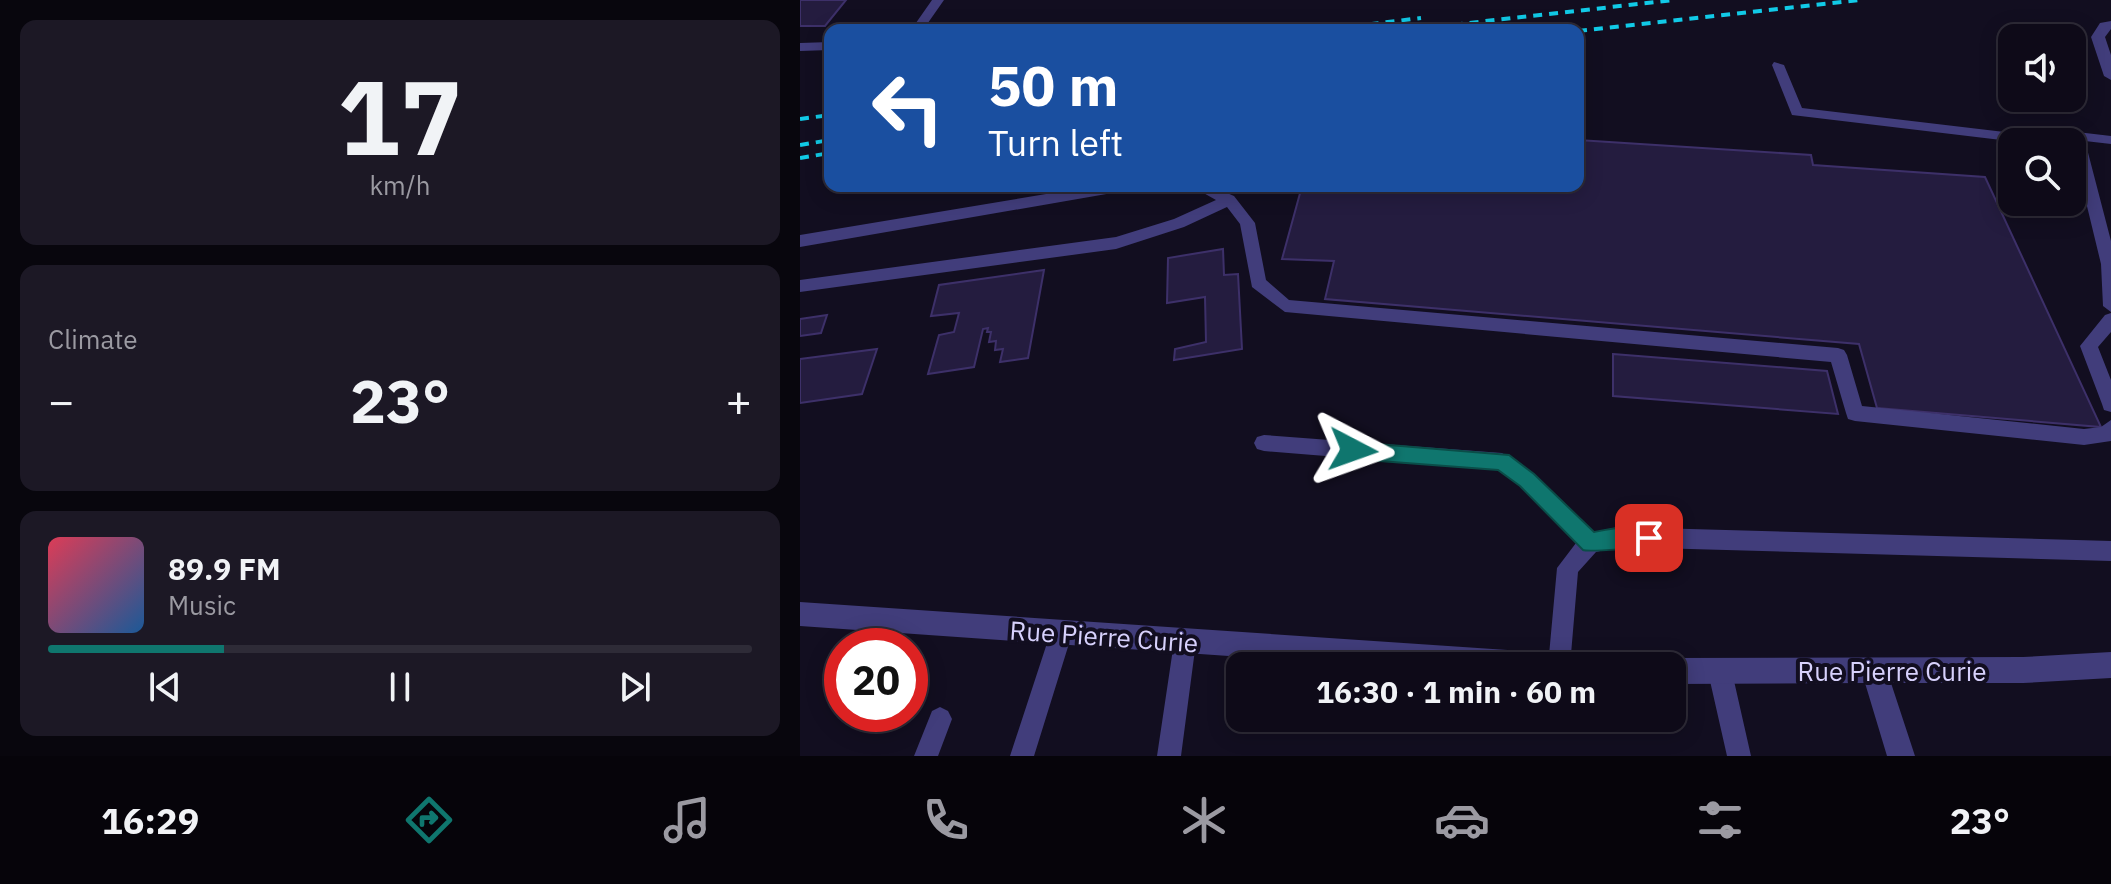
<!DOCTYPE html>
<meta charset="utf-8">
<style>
body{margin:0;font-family:"IBM Plex Sans",sans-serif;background:#1c1825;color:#f1f3f6;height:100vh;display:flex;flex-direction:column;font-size:30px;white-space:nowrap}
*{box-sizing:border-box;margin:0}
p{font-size:26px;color:#9b9aa2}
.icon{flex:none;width:44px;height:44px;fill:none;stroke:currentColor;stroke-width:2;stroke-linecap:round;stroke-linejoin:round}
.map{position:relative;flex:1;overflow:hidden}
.side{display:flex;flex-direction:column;gap:20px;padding:20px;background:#08060d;width:800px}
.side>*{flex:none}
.hud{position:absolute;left:24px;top:24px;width:760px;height:168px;border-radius:16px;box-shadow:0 4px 20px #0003,0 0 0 2px #2e2b37;background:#1a4fa0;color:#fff;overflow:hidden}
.buttons{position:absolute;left:1198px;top:24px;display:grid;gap:16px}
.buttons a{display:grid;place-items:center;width:88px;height:88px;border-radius:16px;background:#0e0a18;box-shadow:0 4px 20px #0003,0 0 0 2px #2e2b37;font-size:40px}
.speed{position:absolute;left:24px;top:628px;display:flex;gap:16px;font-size:40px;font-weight:700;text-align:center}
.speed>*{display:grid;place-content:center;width:104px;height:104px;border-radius:50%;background:#0e0a18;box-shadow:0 4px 20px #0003,0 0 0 2px #2e2b37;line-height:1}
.speed .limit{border:12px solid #d22;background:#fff;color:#111}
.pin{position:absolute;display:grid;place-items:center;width:68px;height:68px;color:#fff;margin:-34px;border-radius:16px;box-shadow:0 4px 12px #0006}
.me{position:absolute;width:88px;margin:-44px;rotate:94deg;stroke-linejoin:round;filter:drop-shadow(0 0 6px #0008)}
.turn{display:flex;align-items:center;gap:28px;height:168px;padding:0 32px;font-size:36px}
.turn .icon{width:104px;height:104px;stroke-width:2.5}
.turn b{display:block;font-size:56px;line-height:68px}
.big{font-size:60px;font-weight:700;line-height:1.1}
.side .card{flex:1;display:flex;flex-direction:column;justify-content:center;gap:12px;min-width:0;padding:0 28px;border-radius:16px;background:#1c1825}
.side .dial{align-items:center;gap:0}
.dial b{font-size:104px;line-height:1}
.song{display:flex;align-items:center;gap:24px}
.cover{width:96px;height:96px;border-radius:12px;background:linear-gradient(135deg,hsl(350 70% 55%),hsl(210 70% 35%))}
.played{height:8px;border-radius:4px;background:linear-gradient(90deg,#0f766e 25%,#2e2b37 25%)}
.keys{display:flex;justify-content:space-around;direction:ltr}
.heat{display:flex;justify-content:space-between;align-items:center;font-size:44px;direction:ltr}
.trip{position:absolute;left:426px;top:652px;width:460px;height:80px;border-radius:16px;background:#0e0a18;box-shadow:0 4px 20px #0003,0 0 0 2px #2e2b37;font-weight:700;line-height:80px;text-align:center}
.tabs{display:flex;height:128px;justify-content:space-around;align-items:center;background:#06040a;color:#9b9aa2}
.tabs .icon{width:56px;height:56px}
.tabs .current{color:#0f766e}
.tabs b{font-size:36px;color:#f1f3f6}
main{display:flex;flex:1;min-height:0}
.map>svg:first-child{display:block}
.building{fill:#241c3f;stroke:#3d3069;stroke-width:2}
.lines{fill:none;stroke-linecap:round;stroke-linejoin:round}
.lane{fill:#413d7b;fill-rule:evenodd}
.street{fill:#413d7b;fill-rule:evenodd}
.rail{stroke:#11cae7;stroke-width:4;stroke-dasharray:9 7;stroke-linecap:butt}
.route{fill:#0f766e;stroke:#0a4d48;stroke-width:2}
.labels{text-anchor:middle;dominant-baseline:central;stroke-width:8;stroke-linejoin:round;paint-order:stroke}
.near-street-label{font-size:26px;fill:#d7d1fc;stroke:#120e20}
</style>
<main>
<section class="side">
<div class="card dial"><b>17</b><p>km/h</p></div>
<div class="card"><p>Climate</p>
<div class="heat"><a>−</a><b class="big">23°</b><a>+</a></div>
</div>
<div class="card">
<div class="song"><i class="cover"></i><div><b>89.9 FM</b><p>Music</p></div></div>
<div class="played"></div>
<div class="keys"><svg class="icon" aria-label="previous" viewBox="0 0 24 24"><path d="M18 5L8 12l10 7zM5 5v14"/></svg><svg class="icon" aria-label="pause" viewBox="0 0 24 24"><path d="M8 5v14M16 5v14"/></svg><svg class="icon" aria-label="next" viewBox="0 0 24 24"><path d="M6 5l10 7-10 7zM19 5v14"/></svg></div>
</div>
</section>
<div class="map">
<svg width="1311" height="756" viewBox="0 0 1311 756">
<rect width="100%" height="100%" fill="#120e20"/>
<path class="building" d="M0,0H46L25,26H0Z
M778,140L1011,155L1013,165L1185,177L1301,427L1077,408L1059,344L525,299L534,261L482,259L502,186H778Z
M423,249L424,275L438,274L442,349L374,360L375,349L406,342L405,297L367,303L368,258Z
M244,270L228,358L200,362L203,349L195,350L196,341L189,342L191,332H187L188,328L183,329L174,367L128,374L139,335L154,332L159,313L131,316L139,285Z
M27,315L21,333L0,336V319Z
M77,349L62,394L0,403V359Z
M813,354L1027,371L1038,414L813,396Z"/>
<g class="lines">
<path class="lane" d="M132,0H144L123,30H111Z
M30,42V50L0,51V43Z
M974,62L984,65L1002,108L1256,138L1263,142H1218L992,115L972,65Z
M1277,132L1311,136V144L1285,141L1311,241V312L1303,306L1301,264L1270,136Z
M294,186H352L345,191L318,192L0,247V235Z
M391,186H411L434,196L455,223L466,280L489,300L1038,348L1044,350L1047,355L1062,406L1284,429L1301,427L1311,420V441L1284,445L1055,421L1048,419L1046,413L1031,362L485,312L452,287L440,224L427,207L384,227L316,249L0,292V280L316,237L374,219L416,200Z
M1311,313V332L1298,347L1311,380V412L1304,410L1302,404L1280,346L1305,315Z
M464,435L702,453L734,474L794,532L818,527L1311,541V561L818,547L796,552L778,572L770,666H748L757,568L776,543L720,486L698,470L464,451L457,449L454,443L457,437Z
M261,623L269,626L272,634L234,756H210L250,634L253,626Z
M385,631L393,634L396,642L381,756H357L374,642L377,634Z
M920,660L928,664L932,672L951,756H927L908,672L912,664Z
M140,707L148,711L152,719L138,756H114L132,711Z"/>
<path class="street" d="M1311,21V29L1305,37L1311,55V80L1304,76L1291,37L1300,23Z
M0,602L752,653L761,657L765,666H570L0,626Z
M1311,652V678L1223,683H1091L1115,756H1087L1065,683L872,684V666H861L872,658L1223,657Z"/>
<path class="rail" d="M522,30L621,18
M606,30L874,0
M778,31L1060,0
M0,119L30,115
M0,145L30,140
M0,158L30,153"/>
</g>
<path class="route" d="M553,442L709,455L734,474L794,532C814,528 837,523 856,531L859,538L856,545C849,548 788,552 783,550L720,486L698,470L553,459L546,456L543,450L546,444Z"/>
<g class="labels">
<g class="near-street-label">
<text transform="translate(304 636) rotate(4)">Rue Pierre Curie</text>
<text x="1092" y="671">Rue Pierre Curie</text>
</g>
</g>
</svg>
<div class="buttons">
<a><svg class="icon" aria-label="sound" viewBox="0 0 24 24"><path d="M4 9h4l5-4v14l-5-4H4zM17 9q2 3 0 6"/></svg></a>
<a><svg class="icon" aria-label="search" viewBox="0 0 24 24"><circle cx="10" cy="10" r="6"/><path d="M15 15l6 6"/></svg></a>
</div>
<div class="speed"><div class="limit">20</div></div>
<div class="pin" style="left:849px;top:538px;background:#d93025"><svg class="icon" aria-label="arrive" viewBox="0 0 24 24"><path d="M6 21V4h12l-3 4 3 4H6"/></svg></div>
<svg class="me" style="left:553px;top:450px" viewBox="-20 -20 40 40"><path d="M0-17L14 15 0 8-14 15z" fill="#0f766e" stroke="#fff" stroke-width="4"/></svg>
<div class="trip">16:30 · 1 min · 60 m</div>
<div class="hud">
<div class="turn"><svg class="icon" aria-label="left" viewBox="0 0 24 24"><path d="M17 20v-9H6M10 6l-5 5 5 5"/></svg><div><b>50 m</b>Turn left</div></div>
</div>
</div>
</main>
<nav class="tabs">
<b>16:29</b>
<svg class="icon current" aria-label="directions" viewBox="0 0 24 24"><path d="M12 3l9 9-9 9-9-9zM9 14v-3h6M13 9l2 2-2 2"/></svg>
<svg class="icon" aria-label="music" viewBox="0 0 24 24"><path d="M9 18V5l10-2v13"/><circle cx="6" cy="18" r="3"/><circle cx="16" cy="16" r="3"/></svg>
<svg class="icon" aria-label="phone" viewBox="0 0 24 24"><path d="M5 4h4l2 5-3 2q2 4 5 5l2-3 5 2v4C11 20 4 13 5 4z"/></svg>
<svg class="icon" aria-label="climate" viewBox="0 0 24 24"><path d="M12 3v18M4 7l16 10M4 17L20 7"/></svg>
<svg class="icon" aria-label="car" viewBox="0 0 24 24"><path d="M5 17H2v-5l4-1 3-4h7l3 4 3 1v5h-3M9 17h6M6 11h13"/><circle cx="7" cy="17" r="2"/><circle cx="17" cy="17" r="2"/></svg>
<svg class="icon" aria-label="filters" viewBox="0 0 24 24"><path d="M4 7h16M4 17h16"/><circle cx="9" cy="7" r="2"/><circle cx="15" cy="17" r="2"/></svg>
<b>23°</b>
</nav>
